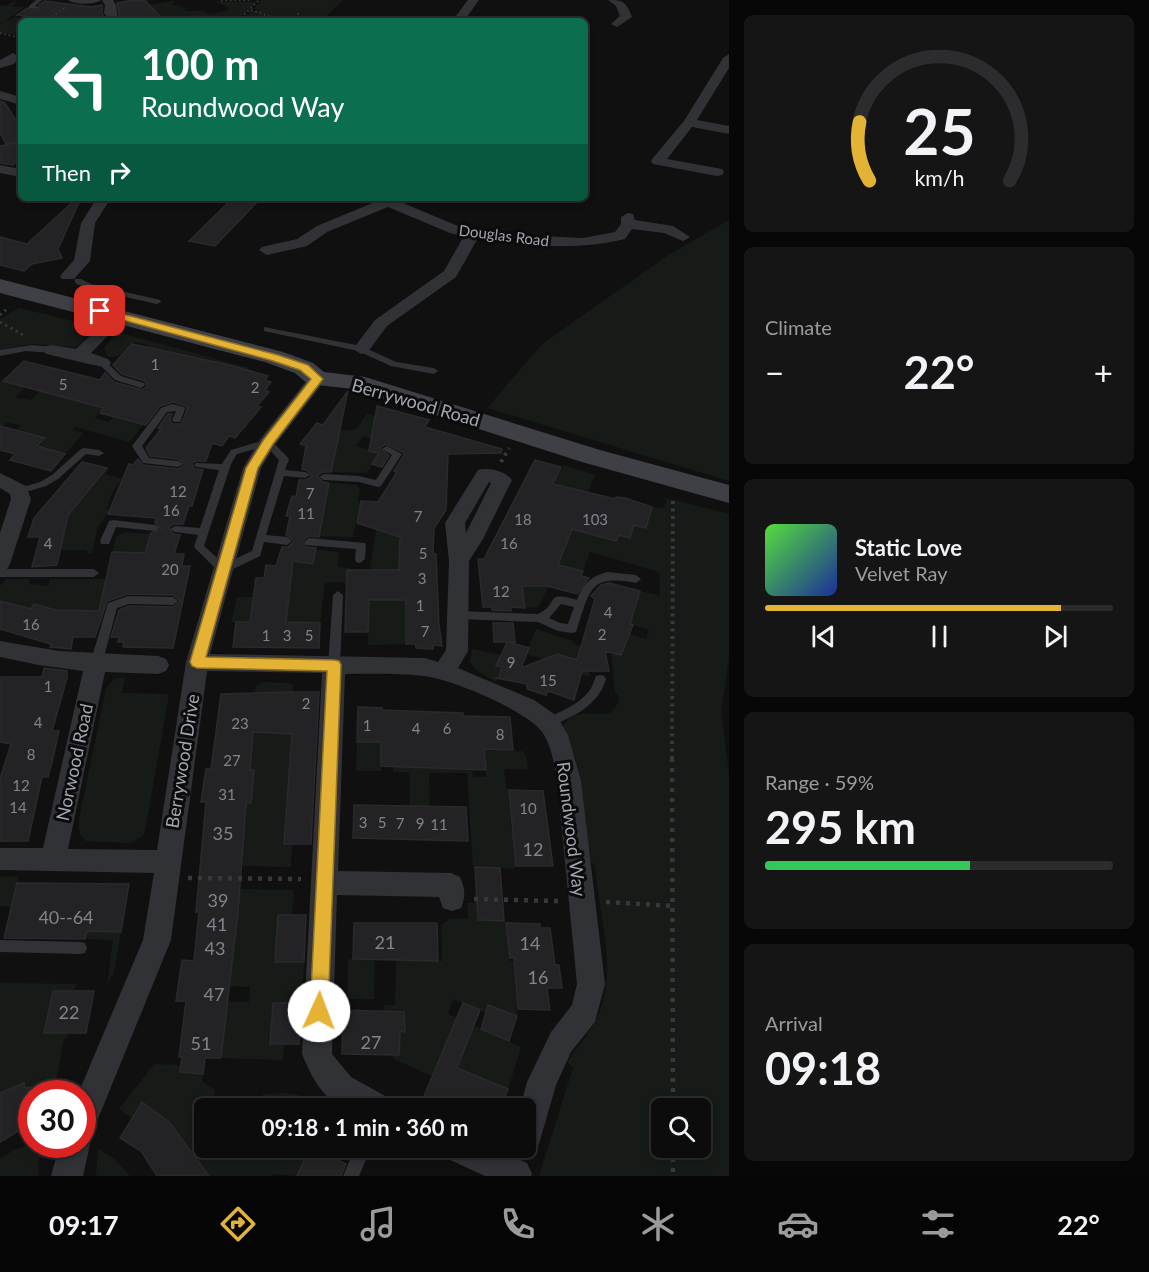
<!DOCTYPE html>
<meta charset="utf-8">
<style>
body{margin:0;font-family:Lato,sans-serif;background:#151516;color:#f1f3f6;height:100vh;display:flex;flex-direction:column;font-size:22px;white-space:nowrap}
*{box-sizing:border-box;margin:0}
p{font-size:20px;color:#9a9b9d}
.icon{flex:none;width:33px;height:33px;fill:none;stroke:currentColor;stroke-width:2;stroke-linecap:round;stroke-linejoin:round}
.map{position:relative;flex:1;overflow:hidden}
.side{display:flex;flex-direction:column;gap:15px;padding:15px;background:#070707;width:420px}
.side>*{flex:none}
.top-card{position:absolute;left:18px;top:18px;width:570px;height:183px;border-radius:9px;box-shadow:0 3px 9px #0003,0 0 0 2px #2c2c2e;background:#0b6e4f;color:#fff;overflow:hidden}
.buttons{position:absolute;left:651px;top:1098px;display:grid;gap:12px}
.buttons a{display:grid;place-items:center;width:60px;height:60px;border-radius:9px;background:#0c0c0d;box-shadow:0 3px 9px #0003,0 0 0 2px #2c2c2e;font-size:30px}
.speed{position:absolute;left:18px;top:1080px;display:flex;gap:12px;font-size:30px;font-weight:700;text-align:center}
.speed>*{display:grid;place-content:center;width:78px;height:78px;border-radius:50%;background:#0c0c0d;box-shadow:0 3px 9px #0003,0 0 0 2px #2c2c2e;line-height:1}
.speed .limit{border:9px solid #d22;background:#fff;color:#111}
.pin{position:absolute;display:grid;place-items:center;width:51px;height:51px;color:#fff;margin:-26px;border-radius:12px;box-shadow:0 3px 9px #0006}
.me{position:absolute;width:66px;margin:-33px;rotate:2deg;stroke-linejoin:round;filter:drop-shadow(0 0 4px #0008)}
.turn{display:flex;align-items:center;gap:21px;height:126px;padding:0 24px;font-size:27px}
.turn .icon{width:78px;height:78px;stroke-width:2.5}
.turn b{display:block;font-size:42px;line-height:51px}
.then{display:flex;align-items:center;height:57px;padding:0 24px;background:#0003;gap:12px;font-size:22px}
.big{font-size:45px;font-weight:700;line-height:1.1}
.side .card{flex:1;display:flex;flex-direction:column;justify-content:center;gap:9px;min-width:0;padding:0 21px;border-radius:9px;background:#151516}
.side .dial{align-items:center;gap:0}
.dial svg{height:156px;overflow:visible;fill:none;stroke:#2c2c2e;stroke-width:7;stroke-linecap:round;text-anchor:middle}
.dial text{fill:#f1f3f6;stroke:none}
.song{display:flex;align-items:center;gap:18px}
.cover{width:72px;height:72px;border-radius:9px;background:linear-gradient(135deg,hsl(110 70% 55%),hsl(230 70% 35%))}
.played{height:6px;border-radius:3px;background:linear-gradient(90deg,#e4b335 85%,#2c2c2e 85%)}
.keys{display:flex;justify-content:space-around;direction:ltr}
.heat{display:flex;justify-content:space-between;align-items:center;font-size:33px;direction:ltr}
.charge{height:9px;border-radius:4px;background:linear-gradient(90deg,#34c759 59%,#2c2c2e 0)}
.trip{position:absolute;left:194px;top:1098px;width:342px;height:60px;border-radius:9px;background:#0c0c0d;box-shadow:0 3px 9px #0003,0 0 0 2px #2c2c2e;font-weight:700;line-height:60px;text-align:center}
.menu{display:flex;height:96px;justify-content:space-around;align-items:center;background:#050505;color:#9a9b9d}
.menu .icon{width:42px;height:42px}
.menu .active{color:#e4b335}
.menu b{font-size:27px;color:#f1f3f6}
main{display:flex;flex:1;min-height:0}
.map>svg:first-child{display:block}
.green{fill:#171b18;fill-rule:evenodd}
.building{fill:#232325;stroke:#2a2a2d;stroke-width:1.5}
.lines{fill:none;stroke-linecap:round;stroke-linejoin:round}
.path-far3{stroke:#37383d;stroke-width:2;stroke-dasharray:1.5 3;stroke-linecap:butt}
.path-far2{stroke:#37383d;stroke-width:3;stroke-dasharray:2 4;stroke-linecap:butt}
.path-far1{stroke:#37383d;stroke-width:4;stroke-dasharray:3 4.5;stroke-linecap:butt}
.path{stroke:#37383d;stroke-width:4.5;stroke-dasharray:4 6;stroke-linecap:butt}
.lane{fill:#313236;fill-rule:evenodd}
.street{fill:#313236;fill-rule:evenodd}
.secondary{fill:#3f4046;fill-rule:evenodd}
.route{fill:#e4b335;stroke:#947422;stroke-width:1.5}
.labels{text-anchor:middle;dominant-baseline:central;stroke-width:6;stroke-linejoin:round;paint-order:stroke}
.far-street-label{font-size:15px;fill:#a2a6b1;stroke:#0b0b0c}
.number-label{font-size:15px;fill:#82848d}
.street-label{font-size:18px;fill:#a2a6b1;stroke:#0b0b0c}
.near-number-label{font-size:18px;fill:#82848d}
</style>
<main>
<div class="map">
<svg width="729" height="1176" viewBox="0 0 729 1176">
<rect width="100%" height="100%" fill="#101011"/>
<path class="green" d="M262,0H343L321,21H240L251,11H260L254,9Z
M172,1L174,2L171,6L181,4L178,7L186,8L184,11H204L208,14L228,11V7L216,2L219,1L258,2L236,21H164L119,16L118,14L120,10Z
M13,2H17L11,7H24L4,22L16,17L33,20L21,21V26L17,29L21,30V36L0,32V24L3,22H0V5L7,6Z
M729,220V481L487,408L542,344L670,254Z
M19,308L99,327L75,347L31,344L0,350V319Z
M117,332L249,368L170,457L151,456L146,448L179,429L222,363L204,358L181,388L148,348L149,345L134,342C126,351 120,359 107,356L104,348Z
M12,372L35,377L16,397L31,400L41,390L104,408L95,418L109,422L114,416L144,424L129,442L75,427L73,430L84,433L65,454L39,447L46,438L16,431L20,425L6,422L0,428V382Z
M367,413L375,416L387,443L363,436L356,446L379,453L367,473L331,472L335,458L321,453L338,430C360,430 354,433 367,413Z
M564,465L595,475L587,494L553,484Z
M101,467L109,469L105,474L122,479L113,491L106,510H110L98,527L92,553H87V550H59L68,515Z
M324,482L356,485L360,489L358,501L360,502L353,537L316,536L319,519H323L327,500L322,498Z
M548,496L579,531L616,541L619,535L630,538L634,525L646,528L652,507L664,508L666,498L729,514V659L721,711L729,773V1176H539L573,1068L567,1062C576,1048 588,1035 596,1020C619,975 599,914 595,866L590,860L575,758L562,729C570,707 593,716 611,713L618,703L619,696L615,692L611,652L621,655L627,640L626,632L646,639L649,630L629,624L628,600L637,602L640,591L660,596L659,572L590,552L583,571L567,567L563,579L549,586L538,607L525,608L514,586H549L569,537ZM662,1108H700V1148H662Z
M381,497L417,507L398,539L434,541H411L412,566L445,567L437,568V572L406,571L376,600H406V644L368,645L370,570Z
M125,532L152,534L160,548L106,580L97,619L90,610H59L39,640L31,638L52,610L34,604L26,615L12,604L0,601V586L6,579H29V584L48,586L50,579H106L116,537Z
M314,549L339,552L338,567L351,568L350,583L325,582L320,623L231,622L237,597H289L294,561L311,563Z
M536,629L573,641V644L606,654H586L590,677L563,669L567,660L563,656H553L551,661L526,654Z
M472,649L501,655L496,666L502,667L496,682L476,670L470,662Z
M125,677L122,693L169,694L146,826L143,836L130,843L86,841C78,835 79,829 79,819L106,688L114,679Z
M262,682L289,683L293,685L292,725L318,726L317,744L291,743L289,770L313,803H287L284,844H292L291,867L240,866L246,803H251L254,770H250L253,732H262L254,695L256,686Z
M394,741H423V768L445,769L470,741L473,777H486L485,750L522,751L526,755L528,769H504L506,788L509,790L511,829L513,831L516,866L513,869L473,866L467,773H429L430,807L410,806V772H393Z
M357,742H382L381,771H356Z
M7,876L19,877L11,907L0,906V877Z
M240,889L294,890L292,915H278L275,962H304L302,1003H273L270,1043L284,1044L283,1060L221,1058L227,1002H249L250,987L230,986Z
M467,903H477L478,920L504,921L507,929L510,961L514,962L517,1016L488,1005L485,1012L453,999L448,1014L521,1047L508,1089L457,1068L445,1048L432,1076L394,1059L393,1055H399L400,1031L404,1032V1012L384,1011V1005H395L396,961H442L441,925L450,919H468Z
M87,931L121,932L114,972L107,985L113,940L85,939Z
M348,959L375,961L374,999H347Z
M0,983L77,984L73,991H53L44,1032L68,1033L66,1039H64L55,1087L51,1088V1082L25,1088L24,1083L0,1093Z
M154,1064L181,1065L180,1072L203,1074L202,1081L215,1090L214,1108H204V1148H310L297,1176L273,1174L272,1176H208L206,1170L201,1172C184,1138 173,1124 142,1102L131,1118L119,1109Z
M263,1094C278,1094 303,1089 312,1105L310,1108H255V1106L261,1108Z
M30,1144L45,1145L38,1164L39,1176H0V1159L14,1150Z
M98,1149L115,1159L130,1176H96Z"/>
<path class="building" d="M132,0H145L164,21H120L117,3Z
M44,1L91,7L102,5V13L105,19L104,21H58L17,15L27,8L39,11V5Z
M0,101L5,103L21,128V141L6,144L0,133Z
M15,143L21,153V158L13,165L0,163V146Z
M77,198H81L58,249L62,258L32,264L24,271L0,265V237L27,244Z
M233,198H261L215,246L189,241Z
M132,344L229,365L268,376L265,380L271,382L265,390L269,392L257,406L261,407L235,438L229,436L222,446L212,443L206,461H196L192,463L194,469L203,470L192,506H189L183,524H174L168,528L174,534L180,535L174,554H184L182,566H190L173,648L123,647L124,642H118L119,637H111L119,610L129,606L173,607L180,601L173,595L128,594L107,601L95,637H73L71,649L50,647L51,644L0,629V601L31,609L34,604L56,610L99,611L112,552L145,553L151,533L162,529L155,523L156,518L108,514L129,464L133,465L138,459L143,465L178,469L185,465L178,459L150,456L146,448L161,429L158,428L168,414H172L170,420L172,424H181L187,410L186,406L173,402L160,406L146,425L100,413L104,408L3,381L24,361L100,380L105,373L114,382L142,390L147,386L145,381L122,374L113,365Z
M348,391L331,472H323L317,476L323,482L329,483L319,537L309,536L302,541L305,547L316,548L313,564L293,561L286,622L320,623L319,648L233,647L236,622H250L256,578H264L266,565L276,566L282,547H288L294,541L286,535L290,516H286L292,496L296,497L299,480H306L312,476L306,470L302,469L306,446L300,444L317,423L323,425Z
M377,406L429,420L425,427L502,449L501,453L448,454L446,510L434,528L433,554H436L439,625L442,646L433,645V649L416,648L415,644H406V600H369L368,632H345L347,570H399L400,537L357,523L361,501L378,502L397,472L394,471L404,455L403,452L386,444L380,448L389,456L382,467L372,464L379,453L369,451Z
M0,426L45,438L37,446L65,454L51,471L10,460L15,454L0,450Z
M535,460L561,467L553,484L615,499L616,497L625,498L652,507L646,528L634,525L630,538L619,535L616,541L572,529L558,565L583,571L581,576L589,578L577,594L547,586H522L525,608L511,607V611L492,610V607H483L478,559H484Z
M82,462L107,468L68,515L57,565L32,567L40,537H28L34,518Z
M609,583L640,591L630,624L633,625L621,655L605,651L609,671H582L574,700L548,691L546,695L527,689V684L496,678L499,677L502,667L496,666L507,642H494L493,623H513L515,642H508L529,648L521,668L557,654L577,660L595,599L591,596L601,585Z
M44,668L67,671V678L52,731H59L52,762L48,777H42L28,841H0V779L11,744L0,742V677H42Z
M294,692H319L311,844H284L292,734L253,732L250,770H254L251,803H246L238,912L221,1058H205L203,1074L180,1072L182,1057H179L186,1001H176L182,960L194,961L199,912H196L206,802H201L206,769H211L221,694Z
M358,707L382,708V710L463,713V716L510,717L513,750L484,749L486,770L381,766V742H357Z
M509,790L543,791L553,866H516Z
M354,805L466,807L468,841L353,838Z
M475,867L500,868L504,921L478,920Z
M17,883L129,884L121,932L87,931L85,939L4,938Z
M278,915H306L304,962H275Z
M354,923H437L438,961L353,959Z
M506,923L540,924V928H550L555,965H559L562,988H547L550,1010L518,1009L514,958H510Z
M53,991H94L86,1033H44Z
M273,1003H302L299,1044H270Z
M463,1003L480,1010L457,1068L508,1089L501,1108H438L422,1101Z
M488,1005L517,1016L509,1041L481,1029Z
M343,1010L404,1012L405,1032L400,1031L399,1055L342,1054Z
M24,1083L25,1088L32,1087V1127L18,1131L0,1142V1093Z
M142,1102L169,1122L209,1176H157L141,1151L120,1138Z
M310,1148H338L333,1158L346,1164L341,1176H297Z"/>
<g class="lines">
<path class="path-far3" d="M221,0H252
M251,10L283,21
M298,13V21
M50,21L47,20L65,8
M238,21L259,0
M0,33L21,38"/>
<path class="path-far2" d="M0,315L9,307
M0,322L23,335"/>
<path class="path-far1" d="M501,462L509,448
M672,759L673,497"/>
<path class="path" d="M672,758L673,1108
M188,878L301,879
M474,899L559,901
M606,902L674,906
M673,1148V1176"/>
<path class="lane" d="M36,0H42L35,6L38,7V9L29,8V6Z
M16,64H21V68L16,66Z
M75,279H81L91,284L160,300L161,302L157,304L85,288L75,283Z
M264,327L361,346L396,362L434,368L438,371L434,374L391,366L358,351L264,331Z
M32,345L52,347L56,350L52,353L26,351L0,356V350Z
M102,360L105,361L121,376L144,383L145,385L141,388L115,380L98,363Z
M172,404L184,407L185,409L180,422H174L172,420L176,411L167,412L142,446L149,458L178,461L183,464L178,467L143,463L132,446L161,408Z
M268,439L271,440L289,459L285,470L305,472L310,475L305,478L284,476L266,535L287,537L292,541L287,545L264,542L260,556L227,572H219L194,547L198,535L175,532L170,529L175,526L200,528L219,470L196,467L194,465L196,463L222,464L231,450ZM266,446L279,460L252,551L224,564L204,546L231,464L237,454Z
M387,446L402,454L381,486L378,487L359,482L324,480L319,477L324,474L359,476L376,480L392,455L382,449Z
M84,448L99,450L104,453L99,456L86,454L58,479L46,486L19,494L16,493L14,491L16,489L40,482L52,475L81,449Z
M113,520L155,525L160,528L155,531L116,527L109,544H101L100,541L109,521Z
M309,538L365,543L366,546L365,559L360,563L356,562L355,559L356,549L305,545L304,542Z
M0,569H94L99,573L94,577H0Z
M608,572L636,575L641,579L636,583C589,574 590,590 577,629L576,632L572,633L558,631L538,622L458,619L454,618L453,615L454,612L458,611L538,614C561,604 542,590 577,600C583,584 591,576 608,572ZM561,604L574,607L568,624L560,623L549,618Z
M338,591L343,595L340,665L338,668H330L328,665L333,595Z
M128,596L173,597L178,601L173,605L129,604L117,608L102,664L100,667H92L90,664L107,606L108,603Z
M600,675L604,676L606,679C599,705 572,718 548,727L544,725L542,722L544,719C560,712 580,704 590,690C593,685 594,680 596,676Z
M0,940L80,942L85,943L87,948L85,953L80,954L0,952Z
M355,1148H371L359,1176H343Z"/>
<path class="street" d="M68,0H101C94,5 75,5 68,0Z
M102,0H113L116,5L118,21H106L108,19L104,13L105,5Z
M468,0H479L464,21H452Z
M608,0C624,0 626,2 632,17L617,27L611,24L620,16L616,6Z
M13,53L19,57L14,64L0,68V60Z
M729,54V68L697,120L729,126V134L692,127L667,159L722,169L724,172L722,175L717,176L653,164L651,161L653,158L684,121L723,58Z
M0,91L21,97V105L0,99Z
M0,165L21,169V177L0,173Z
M97,198H111L95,223L90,261L74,279H62L60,276L74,260L81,223Z
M372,198H391L458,226L519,235L583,238L615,232L621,224V217L628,213L633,214L635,220L673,226L690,237L683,241L664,233L632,229L625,239C576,251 527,246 478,238L456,277L387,326L367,353L361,354L353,349L375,320L444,271L464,236L450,233L388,207L327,232L307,246L267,255L259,250L262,247L297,239L317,226L375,202Z
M119,311L127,316L91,353L108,359L111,363L108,367C101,368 57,356 46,354L44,350L46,346L52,345L76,349L113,313Z
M317,374L323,375L326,379L275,445L261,468L210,654L425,658L438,662L446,650L449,561L445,523L478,470C488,467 506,471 512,480L483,539L469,561L468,651L458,668L534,700L557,716L568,735L581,781L605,984L595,1022L571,1052L556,1085L536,1154L525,1158L514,1154L512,1148H525V1108H520L527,1082L551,1032L572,1005L577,984L557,781C554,765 552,746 542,732C528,711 449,678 423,676C397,673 371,674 345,674L338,871L451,873L460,877C465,888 466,896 461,908L452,911L443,908L439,897L337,895L332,1054L351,1077L387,1097L391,1108C339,1114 322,1103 302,1054L322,673L207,671L171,940L93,1131L86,1133L90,1144L83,1176H51L60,1144H82V1094H78L143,940L154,873L0,870V848H43L83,671L39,665L0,657V641L59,651L158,656L166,659L169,665L166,671L158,674L105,672L68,849L157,850L186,662L243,468L261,438L311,375ZM489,482L491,483L466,533L465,523Z
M0,473L26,486L31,499L10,564L7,569L0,571V533L11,499L10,494L0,488Z
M444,1148H493L527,1163L532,1174L531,1176H485L448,1159Z"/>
<path class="secondary" d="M0,279L283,352L313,363L324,372L365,377L600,450L729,485V503L582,462L354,389L308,384L295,373L265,362L0,293Z"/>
</g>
<path class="route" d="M100,308L278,355L308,365L323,379L273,444L258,468L206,657L334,660L339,661L341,665L328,1011L325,1017L319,1020L312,1017L310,1011L327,671L197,668L192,666L190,662L246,468L264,439L311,379L300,370L270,360L97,313V309Z"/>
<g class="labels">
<g class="far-street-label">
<text transform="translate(504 235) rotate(7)">Douglas Road</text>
</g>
<g class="number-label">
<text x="155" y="364">1</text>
<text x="63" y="384">5</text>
<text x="255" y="387">2</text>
<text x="178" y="491">12</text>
<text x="310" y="493">7</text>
<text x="171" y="510">16</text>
<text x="306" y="513">11</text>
<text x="418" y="516">7</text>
<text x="523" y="519">18</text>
<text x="595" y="519">103</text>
<text x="48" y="543">4</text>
<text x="509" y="543">16</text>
<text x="423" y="553">5</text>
<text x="170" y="569">20</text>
<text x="422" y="578">3</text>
<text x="501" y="591">12</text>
<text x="420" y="605">1</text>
<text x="608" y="612">4</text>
<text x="31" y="624">16</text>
<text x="425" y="631">7</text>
<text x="602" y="634">2</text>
<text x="266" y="635">1</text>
<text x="287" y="635">3</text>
<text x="309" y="635">5</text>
<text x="511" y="662">9</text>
<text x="548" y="680">15</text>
<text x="48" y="686">1</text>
<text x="306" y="703">2</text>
<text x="38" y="722">4</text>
<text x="240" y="723">23</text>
<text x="367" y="725">1</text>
<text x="416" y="728">4</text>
<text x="447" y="728">6</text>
<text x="500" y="734">8</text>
<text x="31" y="754">8</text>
<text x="232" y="760">27</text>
<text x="21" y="785">12</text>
<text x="227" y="794">31</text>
<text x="18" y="807">14</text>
<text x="528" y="808">10</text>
<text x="363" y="822">3</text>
<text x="382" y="822">5</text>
<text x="400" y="823">7</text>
<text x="420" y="823">9</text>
<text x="439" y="824">11</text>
</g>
<g class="street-label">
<text transform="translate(416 402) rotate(16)">Berrywood Road</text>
<text transform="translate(182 761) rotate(-81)">Berrywood Drive</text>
<text transform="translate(74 762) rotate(-78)">Norwood Road</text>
<text transform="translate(572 829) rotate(83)">Roundwood Way</text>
</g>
<g class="near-number-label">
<text x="223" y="833">35</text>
<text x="533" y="849">12</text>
<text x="218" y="900">39</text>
<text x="66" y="917">40--64</text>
<text x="217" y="924">41</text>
<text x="385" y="942">21</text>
<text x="530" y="943">14</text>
<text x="215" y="948">43</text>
<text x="538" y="977">16</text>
<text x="214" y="994">47</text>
<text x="69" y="1012">22</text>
<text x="371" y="1042">27</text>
<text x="201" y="1043">51</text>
</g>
</g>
</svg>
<div class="buttons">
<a><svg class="icon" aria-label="search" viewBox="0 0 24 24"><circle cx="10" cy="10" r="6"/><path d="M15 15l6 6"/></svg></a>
</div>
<div class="speed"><div class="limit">30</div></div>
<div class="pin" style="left:100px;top:311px;background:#d93025"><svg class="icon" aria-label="arrive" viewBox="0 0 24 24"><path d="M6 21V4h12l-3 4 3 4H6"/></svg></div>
<svg class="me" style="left:319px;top:1011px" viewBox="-20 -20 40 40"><circle r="19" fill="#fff"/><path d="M0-13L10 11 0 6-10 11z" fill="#e4b335"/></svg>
<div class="trip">09:18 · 1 min · 360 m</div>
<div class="top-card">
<div class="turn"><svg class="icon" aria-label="left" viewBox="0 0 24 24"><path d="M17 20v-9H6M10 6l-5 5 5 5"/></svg><div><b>100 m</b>Roundwood Way</div></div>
<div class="then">Then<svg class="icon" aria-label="right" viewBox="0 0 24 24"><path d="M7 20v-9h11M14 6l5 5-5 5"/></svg></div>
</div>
</div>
<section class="side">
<div class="card dial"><svg viewBox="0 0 100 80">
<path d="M14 69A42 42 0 1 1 86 69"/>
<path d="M14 69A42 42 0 0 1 9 39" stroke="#e4b335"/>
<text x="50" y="56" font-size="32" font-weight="700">25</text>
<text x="50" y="72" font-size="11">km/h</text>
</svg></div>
<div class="card"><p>Climate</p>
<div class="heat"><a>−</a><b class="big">22°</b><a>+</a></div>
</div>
<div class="card">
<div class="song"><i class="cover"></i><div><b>Static Love</b><p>Velvet Ray</p></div></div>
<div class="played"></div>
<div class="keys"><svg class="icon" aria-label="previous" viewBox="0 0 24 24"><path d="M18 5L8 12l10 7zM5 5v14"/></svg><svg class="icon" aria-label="pause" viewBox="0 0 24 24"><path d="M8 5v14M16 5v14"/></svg><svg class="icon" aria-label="next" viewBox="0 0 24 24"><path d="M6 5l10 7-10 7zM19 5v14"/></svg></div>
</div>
<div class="card"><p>Range · 59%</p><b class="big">295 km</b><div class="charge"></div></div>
<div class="card"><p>Arrival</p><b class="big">09:18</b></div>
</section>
</main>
<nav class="menu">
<b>09:17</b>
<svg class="icon active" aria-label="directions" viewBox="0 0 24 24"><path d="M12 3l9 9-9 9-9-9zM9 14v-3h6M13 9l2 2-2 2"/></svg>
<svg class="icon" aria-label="music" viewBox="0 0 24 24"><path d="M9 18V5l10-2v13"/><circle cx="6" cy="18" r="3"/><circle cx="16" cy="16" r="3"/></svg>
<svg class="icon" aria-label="phone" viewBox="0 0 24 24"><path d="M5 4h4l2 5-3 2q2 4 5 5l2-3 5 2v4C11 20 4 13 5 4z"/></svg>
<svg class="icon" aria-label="climate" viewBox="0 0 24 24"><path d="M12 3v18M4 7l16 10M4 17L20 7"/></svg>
<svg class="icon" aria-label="car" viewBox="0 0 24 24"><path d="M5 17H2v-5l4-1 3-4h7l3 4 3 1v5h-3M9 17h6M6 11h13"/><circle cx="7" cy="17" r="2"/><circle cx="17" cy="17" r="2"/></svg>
<svg class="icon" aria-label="filters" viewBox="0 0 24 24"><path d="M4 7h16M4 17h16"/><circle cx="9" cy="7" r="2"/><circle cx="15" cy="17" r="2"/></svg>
<b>22°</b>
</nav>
